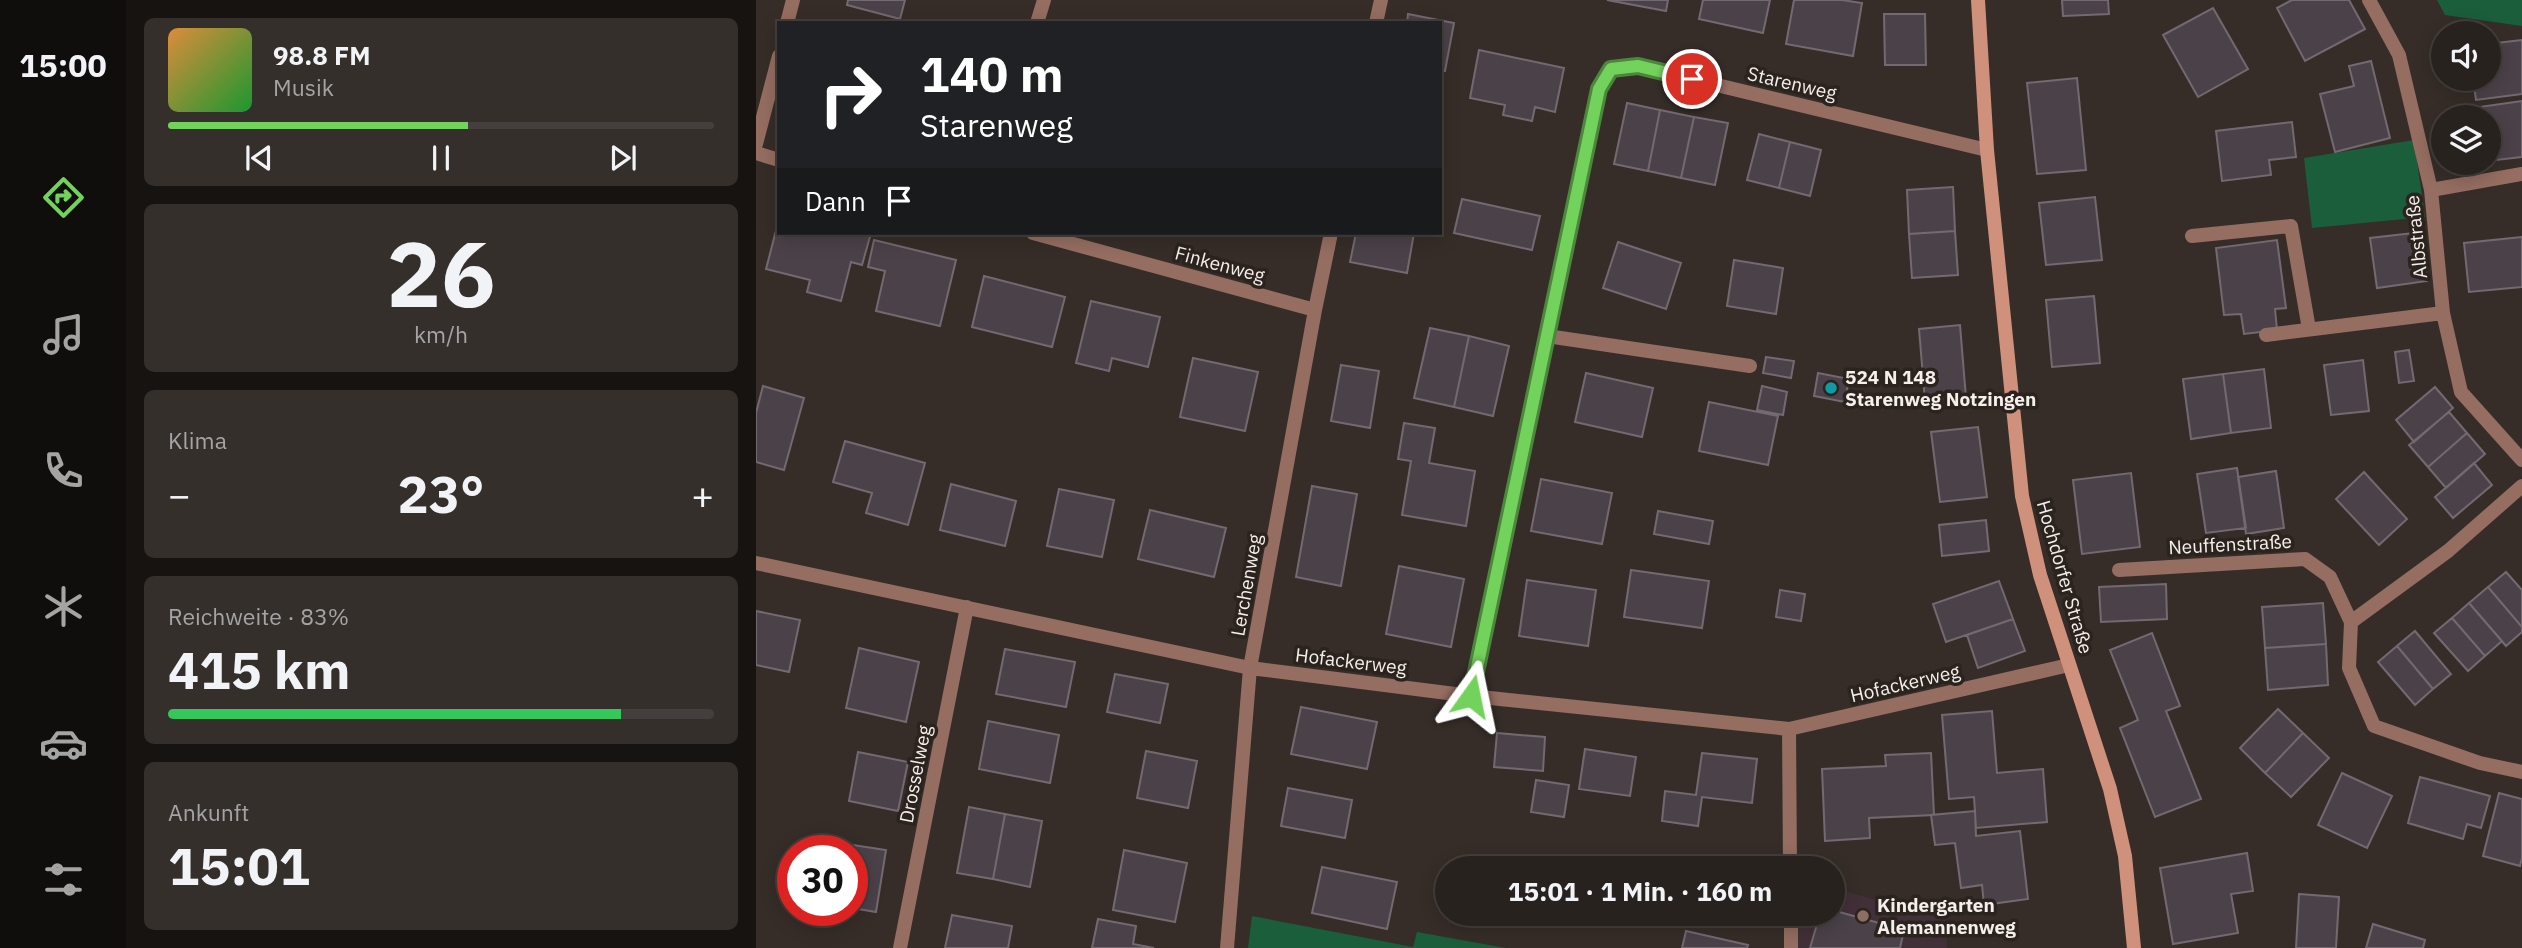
<!DOCTYPE html>
<html lang="de">
<meta charset="utf-8">
<style>
body{margin:0;font-family:"IBM Plex Sans",sans-serif;background:#342f2b;color:#f1f3f6;height:100vh;display:flex;flex-direction:column;font-size:26px;white-space:nowrap}
*{box-sizing:border-box;margin:0}
p{font-size:23px;color:#a5a4a4}
.icon{flex:none;width:38px;height:38px;fill:none;stroke:currentColor;stroke-width:2;stroke-linecap:round;stroke-linejoin:round}
.map{position:relative;flex:1;overflow:hidden}
.drawer{display:flex;flex-direction:column;gap:18px;padding:18px;background:#161310;width:630px}
.drawer>*{flex:none}
.guide{position:absolute;left:21px;top:21px;width:665px;height:214px;border-radius:0px;box-shadow:0 4px 18px #0003,0 0 0 2px #443f3c;background:#202124;color:#fff;overflow:hidden}
.controls{position:absolute;left:1675px;top:21px;display:grid;gap:14px}
.controls a{display:grid;place-items:center;width:70px;height:70px;border-radius:50%;background:#28221e;box-shadow:0 4px 18px #0003,0 0 0 2px #443f3c;font-size:35px}
.speed{position:absolute;left:21px;top:835px;display:flex;gap:14px;font-size:35px;font-weight:700;text-align:center}
.speed>*{display:grid;place-content:center;width:91px;height:91px;border-radius:50%;background:#28221e;box-shadow:0 4px 18px #0003,0 0 0 2px #443f3c;line-height:1}
.speed .limit{border:10px solid #d22;background:#fff;color:#111}
.pin{position:absolute;display:grid;place-items:center;width:60px;height:60px;color:#fff;margin:-30px;border:4px solid #fff;border-radius:50%;box-shadow:0 2px 7px #0007}
.me{position:absolute;width:77px;margin:-38px;rotate:12deg;stroke-linejoin:round;filter:drop-shadow(0 0 5px #0008)}
.turn{display:flex;align-items:center;gap:24px;height:147px;padding:0 28px;font-size:32px}
.turn .icon{width:91px;height:91px;stroke-width:2.5}
.turn b{display:block;font-size:49px;line-height:60px}
.then{display:flex;align-items:center;height:66px;padding:0 28px;background:#0003;gap:14px;font-size:26px}
.big{font-size:52px;font-weight:700;line-height:1.1}
.drawer .card{flex:1;display:flex;flex-direction:column;justify-content:center;gap:10px;min-width:0;padding:0 24px;border-radius:10px;background:#342f2b}
.drawer .dial{align-items:center;gap:0}
.dial b{font-size:91px;line-height:1}
.song{display:flex;align-items:center;gap:21px}
.cover{width:84px;height:84px;border-radius:10px;background:linear-gradient(135deg,hsl(30 70% 55%),hsl(130 70% 35%))}
.played{height:7px;border-radius:4px;background:linear-gradient(90deg,#73d25c 55%,#443f3c 55%)}
.keys{display:flex;justify-content:space-around;direction:ltr}
.heat{display:flex;justify-content:space-between;align-items:center;font-size:38px;direction:ltr}
.charge{height:10px;border-radius:5px;background:linear-gradient(90deg,#34c759 83%,#443f3c 0)}
.trip{position:absolute;left:679px;top:856px;width:410px;height:70px;border-radius:35px;background:#28221e;box-shadow:0 4px 18px #0003,0 0 0 2px #443f3c;font-weight:700;line-height:70px;text-align:center}
main{display:flex;flex:1;min-height:0}
.tab-bar{display:flex;flex-direction:column;width:126px;justify-content:space-around;align-items:center;background:#100e0c;color:#a5a4a4}
.tab-bar .icon{width:49px;height:49px}
.tab-bar .on{color:#73d25c}
.tab-bar b{font-size:32px;color:#f1f3f6}
.map>svg:first-child{display:block}
.education{fill:#423039}
.green{fill:#1a5e3c}
.building{fill:#4b4249;stroke:#736970;stroke-width:2}
.lines{fill:none;stroke-linecap:round;stroke-linejoin:round}
.minor{stroke:#956d61;stroke-width:14}
.secondary{stroke:#cf907c;stroke-width:14}
.route-casing{stroke:#4b883c;stroke-width:18}
.route{stroke:#73d25c;stroke-width:12}
.culture-dot{fill:#0f9aa8;stroke:#2b231e;stroke-width:2.5}
.education-dot{fill:#8d6e63;stroke:#2b231e;stroke-width:2.5}
.labels{text-anchor:middle;dominant-baseline:central;stroke-width:7;stroke-linejoin:round;paint-order:stroke}
.street-label{font-size:19px;fill:#f5efec;stroke:#2b231e}
.poi-label{font-size:19px;font-weight:bold;fill:#f5efec;stroke:#2b231e;text-anchor:start}
</style>
<main>
<nav class="tab-bar">
<b>15:00</b>
<svg class="icon on" aria-label="directions" viewBox="0 0 24 24"><path d="M12 3l9 9-9 9-9-9zM9 14v-3h6M13 9l2 2-2 2"/></svg>
<svg class="icon" aria-label="music" viewBox="0 0 24 24"><path d="M9 18V5l10-2v13"/><circle cx="6" cy="18" r="3"/><circle cx="16" cy="16" r="3"/></svg>
<svg class="icon" aria-label="phone" viewBox="0 0 24 24"><path d="M5 4h4l2 5-3 2q2 4 5 5l2-3 5 2v4C11 20 4 13 5 4z"/></svg>
<svg class="icon" aria-label="climate" viewBox="0 0 24 24"><path d="M12 3v18M4 7l16 10M4 17L20 7"/></svg>
<svg class="icon" aria-label="car" viewBox="0 0 24 24"><path d="M5 17H2v-5l4-1 3-4h7l3 4 3 1v5h-3M9 17h6M6 11h13"/><circle cx="7" cy="17" r="2"/><circle cx="17" cy="17" r="2"/></svg>
<svg class="icon" aria-label="filters" viewBox="0 0 24 24"><path d="M4 7h16M4 17h16"/><circle cx="9" cy="7" r="2"/><circle cx="15" cy="17" r="2"/></svg>
</nav>
<section class="drawer">
<div class="card">
<div class="song"><i class="cover"></i><div><b>98.8 FM</b><p>Musik</p></div></div>
<div class="played"></div>
<div class="keys"><svg class="icon" aria-label="previous" viewBox="0 0 24 24"><path d="M18 5L8 12l10 7zM5 5v14"/></svg><svg class="icon" aria-label="pause" viewBox="0 0 24 24"><path d="M8 5v14M16 5v14"/></svg><svg class="icon" aria-label="next" viewBox="0 0 24 24"><path d="M6 5l10 7-10 7zM19 5v14"/></svg></div>
</div>
<div class="card dial"><b>26</b><p>km/h</p></div>
<div class="card"><p>Klima</p>
<div class="heat"><a>−</a><b class="big">23°</b><a>+</a></div>
</div>
<div class="card"><p>Reichweite · 83%</p><b class="big">415 km</b><div class="charge"></div></div>
<div class="card"><p>Ankunft</p><b class="big">15:01</b></div>
</section>
<div class="map">
<svg width="1766" height="948" viewBox="0 0 1766 948">
<rect width="100%" height="100%" fill="#362d28"/>
<path class="education" d="M1076,888L1190,919L1191,948H1035V914H1076Z"/>
<path class="green" d="M1681,0H1766V26L1689,15Z
M1658,140L1669,217L1556,228L1548,158Z
M496,916L657,947L661,932L750,948H492Z"/>
<path class="building" d="M92,0H149L144,19L91,5Z
M851,0H912L910,11Z
M947,0H1014L1007,33L943,19Z
M1038,0H1086L1106,3L1097,56L1030,44Z
M1306,0H1352L1353,14L1307,16Z
M1536,0H1593L1609,29L1549,61L1521,8Z
M1457,8L1492,69L1442,97L1407,35Z
M652,14L698,23L689,71L684,70V23H651Z
M1128,14H1169L1170,65H1129Z
M1766,40V94L1720,100L1717,79H1732V44Z
M723,50L808,68L799,112L779,107L776,121L747,115L749,105L714,98Z
M1615,61L1634,138L1579,152L1564,94L1598,86L1593,66Z
M1321,78L1330,170L1281,174L1271,83Z
M1766,101V157L1732,161V117H1703L1702,110Z
M871,103L904,110L892,171L858,164Z
M904,110L938,117L925,178L892,171Z
M938,117L972,123L959,185L925,178Z
M1536,122L1540,157L1513,160L1515,175L1466,181L1460,131Z
M1003,134L1034,142L1023,188L991,180Z
M1034,142L1065,150L1054,196L1023,188Z
M1197,187L1199,231L1153,234L1151,190Z
M1339,197L1346,260L1290,265L1283,203Z
M706,199L784,216L776,250L698,233Z
M23,219V233H115L106,265L95,262L85,301L51,292L54,280L10,269Z
M1199,231L1202,275L1156,278L1153,234Z
M1666,232L1671,281L1621,288L1614,238Z
M600,233H658L651,273L594,262Z
M1766,237V287L1713,292L1708,243Z
M118,240L200,260L184,326L120,311L129,271L112,267Z
M1521,240L1530,308L1519,309L1521,330L1488,334L1485,314L1468,315L1460,248Z
M862,242L925,263L910,309L847,288Z
M978,260L1027,268L1020,314L971,306Z
M228,276L309,297L296,347L216,327Z
M1338,296L1344,363L1296,367L1290,300Z
M335,301L404,317L392,367L356,358L353,371L320,363Z
M1204,325L1210,398L1169,401L1163,329Z
M674,328L713,336L698,407L658,398Z
M713,336L753,346L737,416L698,407Z
M1653,350L1658,381L1643,383L1639,352Z
M1010,357L1038,361L1035,378L1007,373Z
M437,358L502,372L489,431L424,417Z
M1607,360L1613,411L1575,415L1568,365Z
M585,365L623,371L614,428L575,421Z
M1508,369L1515,428L1475,433L1467,374Z
M830,373L897,388L886,437L819,422Z
M1062,373L1093,379L1089,402L1058,396Z
M1467,374L1475,433L1435,439L1427,379Z
M7,386L48,398L28,470L0,462V413Z
M1006,386L1031,392L1027,415L1001,410Z
M1679,387L1697,408L1658,442L1640,420Z
M953,402L1022,416L1012,465L943,451Z
M1693,412L1711,433L1672,467L1653,445Z
M648,423L679,428L673,463L719,471L710,526L646,515L655,461L642,459Z
M1222,427L1231,497L1184,502L1175,432Z
M1711,433L1729,454L1690,488L1672,467Z
M89,441L169,463L152,525L110,513L116,493L77,482Z
M1718,463L1736,485L1697,518L1679,497Z
M1481,468L1490,528L1450,533L1441,474Z
M1520,471L1528,528L1490,534L1482,477Z
M1608,472L1651,519L1623,545L1580,499Z
M1375,473L1384,547L1326,554L1317,480Z
M785,479L856,493L846,544L775,531Z
M195,484L260,501L249,546L184,530Z
M556,486L601,494L585,586L540,577Z
M303,489L358,500L346,557L291,546Z
M394,510L470,528L458,577L382,559Z
M902,511L957,521L953,544L898,534Z
M1230,520L1233,551L1186,556L1183,525Z
M643,566L708,579L695,647L630,634Z
M875,570L953,581L946,628L868,617Z
M1750,572L1766,590V627L1732,587Z
M771,580L840,590L832,646L763,636Z
M1243,581L1257,619L1190,642L1177,604Z
M1410,584L1411,619L1345,622L1343,587Z
M1732,587L1766,627V632L1750,646L1713,603Z
M1024,590L1049,594L1045,621L1020,617Z
M1567,603L1570,644L1509,648L1506,607Z
M1713,603L1746,641L1729,656L1696,618Z
M0,611L44,620L33,672L0,665Z
M1696,618L1729,656L1712,671L1678,633Z
M1257,619L1269,651L1222,668L1211,635Z
M1659,631L1695,674L1677,689L1641,646Z
M1396,633L1424,706L1410,711L1445,799L1399,817L1364,728L1382,720L1354,650Z
M1570,644L1572,685L1512,690L1509,648Z
M1641,646L1677,689L1659,705L1622,662Z
M103,648L163,662L150,722L90,708Z
M249,649L319,662L310,707L240,694Z
M359,674L412,684L404,723L351,712Z
M545,707L621,722L611,769L535,754Z
M1522,709L1547,733L1509,773L1484,748Z
M1236,711L1241,773L1287,769L1291,822L1220,828L1218,797L1193,799L1186,715Z
M232,721L303,735L294,783L223,769Z
M741,733L789,737L787,771L738,767Z
M1547,733L1573,758L1535,797L1509,773Z
M829,749L880,757L874,796L823,789Z
M390,751L441,761L432,808L381,798Z
M102,752L152,762L142,811L93,801Z
M946,753L1001,759L996,803L946,797L942,826L906,821L909,791L940,795Z
M1175,753L1178,815L1113,818L1114,838L1069,841L1066,769L1130,766L1129,755Z
M1586,773L1636,796L1611,848L1562,825Z
M1664,777L1734,796L1725,828L1711,824L1707,839L1652,823Z
M780,780L813,785L808,817L775,812Z
M532,788L596,800L589,838L525,826Z
M1743,793L1766,799V858L1764,866L1727,856Z
M213,807L249,814L237,879L201,873Z
M1219,811L1220,836L1264,831L1272,899L1228,905L1226,885L1205,888L1199,843L1179,845L1175,815Z
M249,814L286,821L274,887L237,879Z
M77,842L130,850L120,912L96,908V850H76Z
M368,850L431,863L419,922L357,910Z
M1491,853L1497,891L1475,894L1482,933L1417,944L1404,868Z
M942,857L983,867V868H939Z
M566,867L641,882L631,929L556,913Z
M1543,894L1583,897L1580,948H1540Z
M1076,910L1148,930L1144,948H1054L1064,914H1076Z
M196,915L256,926L252,948H189Z
M342,919L380,926L377,944L398,948H336Z
M1617,924L1669,940L1667,948H1610Z
M930,931L992,945L991,948H926Z"/>
<g class="lines">
<path class="minor" d="M1613,0L1643,55L1675,190L1687,313L1705,392L1766,460
M31,23L37,0
M281,23L288,0
M620,23L625,0
M0,144L23,56
M0,153L23,160
M1675,190L1766,174
M277,233L559,310
M1436,236L1535,226L1553,329
M1510,335L1687,313
M791,336L994,366
M1766,486L1692,551L1595,622L1593,668L1618,726L1724,763L1766,772
M0,563L494,668L715,696L1033,729L1313,665
M1363,570L1549,559L1574,577L1595,622
M715,696L843,89L854,69L882,66L1231,150
M1033,729L1034,868
M1035,914V948
M144,948L211,607
M471,948L494,668L559,310L575,233"/>
<path class="secondary" d="M1222,0L1231,150L1266,496L1284,575L1354,789L1369,856L1378,948"/>
</g>
<g class="lines">
<g class="route-casing">
<path id="route" d="M715,696L843,89L855,69L882,66L936,79"/>
</g>
<use href="#route" class="route"/>
</g>
<circle class="culture-dot" cx="1075" cy="388" r="7"/>
<circle class="education-dot" cx="1107" cy="916" r="7"/>
<g class="labels">
<g class="street-label">
<text transform="translate(1036 83) rotate(13)">Starenweg</text>
<text transform="translate(1660 237) rotate(-96)">Albstraße</text>
<text transform="translate(464 264) rotate(15)">Finkenweg</text>
<text transform="translate(1474 544) rotate(-3)">Neuffenstraße</text>
<text transform="translate(1309 577) rotate(74)">Hochdorfer Straße</text>
<text transform="translate(490 585) rotate(-80)">Lerchenweg</text>
<text transform="translate(595 661) rotate(7)">Hofackerweg</text>
<text transform="translate(1149 683) rotate(-13)">Hofackerweg</text>
<text transform="translate(159 774) rotate(-79)">Drosselweg</text>
</g>
<g class="poi-label">
<text x="1089" y="377">524 N 148<tspan x="1089" dy="22">Starenweg Notzingen</tspan></text>
<text x="1121" y="905">Kindergarten<tspan x="1121" dy="22">Alemannenweg</tspan></text>
</g>
</g>
</svg>
<div class="controls">
<a><svg class="icon" aria-label="sound" viewBox="0 0 24 24"><path d="M4 9h4l5-4v14l-5-4H4zM17 9q2 3 0 6"/></svg></a>
<a><svg class="icon" aria-label="layers" viewBox="0 0 24 24"><path d="M12 4l9 5-9 5-9-5zM3 14l9 5 9-5"/></svg></a>
</div>
<div class="speed"><div class="limit">30</div></div>
<div class="pin" style="left:936px;top:79px;background:#d93025"><svg class="icon" aria-label="arrive" viewBox="0 0 24 24"><path d="M6 21V4h12l-3 4 3 4H6"/></svg></div>
<svg class="me" style="left:715px;top:696px" viewBox="-20 -20 40 40"><path d="M0-17L14 15 0 8-14 15z" fill="#73d25c" stroke="#fff" stroke-width="4"/></svg>
<div class="trip">15:01 · 1 Min. · 160 m</div>
<div class="guide">
<div class="turn"><svg class="icon" aria-label="right" viewBox="0 0 24 24"><path d="M7 20v-9h11M14 6l5 5-5 5"/></svg><div><b>140 m</b>Starenweg</div></div>
<div class="then">Dann<svg class="icon" aria-label="arrive" viewBox="0 0 24 24"><path d="M6 21V4h12l-3 4 3 4H6"/></svg></div>
</div>
</div>
</main>
